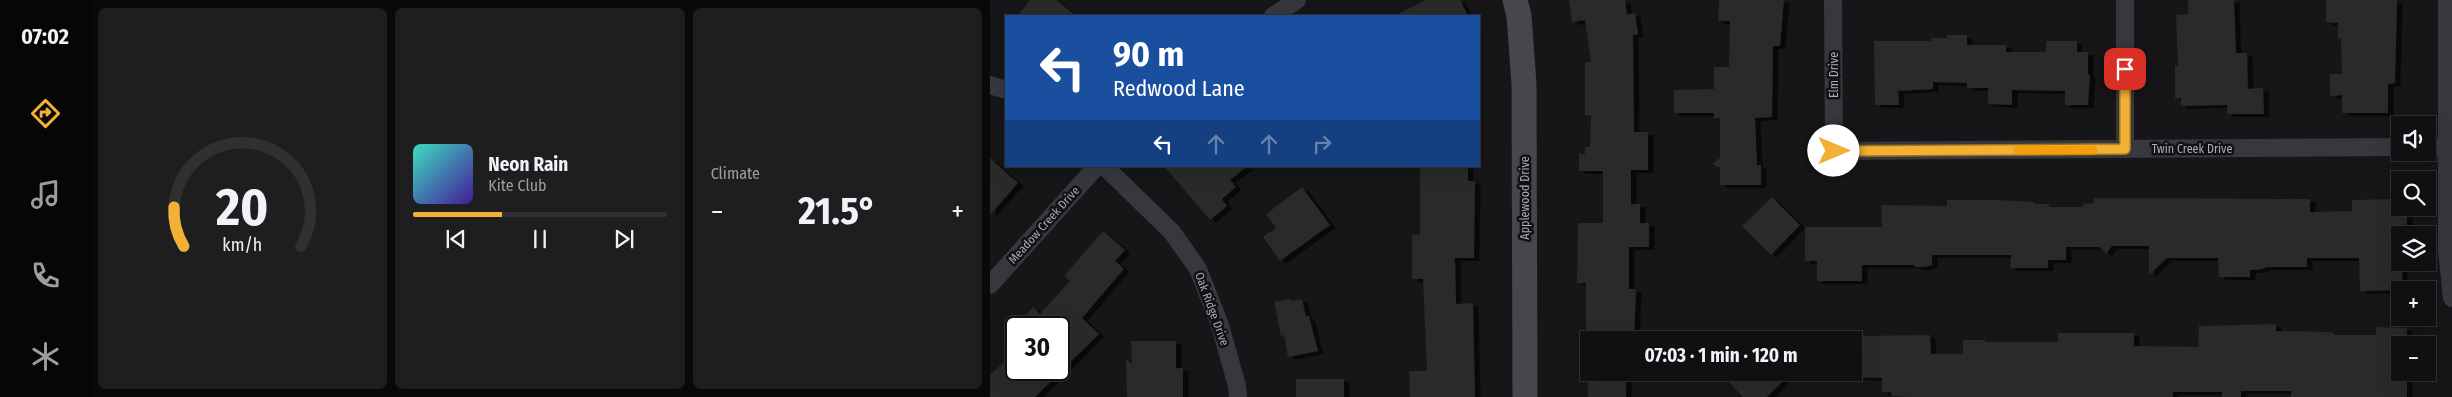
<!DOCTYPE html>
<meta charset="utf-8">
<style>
body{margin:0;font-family:"Fira Sans Condensed",sans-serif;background:#1e1e20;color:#f1f3f6;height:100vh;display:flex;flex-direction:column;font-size:19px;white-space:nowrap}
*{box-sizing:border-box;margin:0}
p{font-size:16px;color:#9c9d9f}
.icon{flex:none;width:28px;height:28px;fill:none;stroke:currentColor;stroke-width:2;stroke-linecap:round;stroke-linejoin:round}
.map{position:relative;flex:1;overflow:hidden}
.drawer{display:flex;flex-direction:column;gap:8px;padding:8px;background:#09090a;width:900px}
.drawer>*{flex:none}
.guide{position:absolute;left:15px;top:15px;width:475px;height:152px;border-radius:0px;box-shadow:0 5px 20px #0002,0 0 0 1px #303032;background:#1a4fa0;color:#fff;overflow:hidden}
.buttons{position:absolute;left:1401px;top:116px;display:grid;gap:10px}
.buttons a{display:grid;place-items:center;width:45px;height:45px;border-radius:0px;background:#101012;box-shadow:0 5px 20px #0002,0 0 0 1px #303032;font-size:25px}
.speed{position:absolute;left:15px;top:316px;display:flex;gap:10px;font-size:25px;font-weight:700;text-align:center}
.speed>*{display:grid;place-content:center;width:65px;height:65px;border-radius:50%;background:#101012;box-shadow:0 5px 20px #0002,0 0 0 1px #303032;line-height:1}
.speed .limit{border:2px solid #111;border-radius:8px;background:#fff;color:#111}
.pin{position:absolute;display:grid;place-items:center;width:42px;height:42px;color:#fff;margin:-21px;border-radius:10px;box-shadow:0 2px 8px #0006}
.me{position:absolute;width:55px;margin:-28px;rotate:90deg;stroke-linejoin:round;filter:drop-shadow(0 0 4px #0008)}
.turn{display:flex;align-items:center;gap:18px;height:105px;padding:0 25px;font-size:22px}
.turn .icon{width:65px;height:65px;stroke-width:2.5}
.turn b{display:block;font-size:35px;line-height:42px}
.lanes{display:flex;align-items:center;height:48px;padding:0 25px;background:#0003;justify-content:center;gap:25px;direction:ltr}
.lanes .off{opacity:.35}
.big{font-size:38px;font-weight:700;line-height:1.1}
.drawer .card{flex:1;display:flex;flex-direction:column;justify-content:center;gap:8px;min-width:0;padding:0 18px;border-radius:8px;background:#1e1e20}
.drawer .dial{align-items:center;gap:0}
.dial svg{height:130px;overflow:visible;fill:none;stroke:#303032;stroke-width:7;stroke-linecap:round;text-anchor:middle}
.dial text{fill:#f1f3f6;stroke:none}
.song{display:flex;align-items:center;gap:15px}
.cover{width:60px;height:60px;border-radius:8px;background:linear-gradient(135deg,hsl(170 70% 55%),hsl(260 70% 35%))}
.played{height:5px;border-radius:2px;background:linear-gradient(90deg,#f2b134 35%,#303032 35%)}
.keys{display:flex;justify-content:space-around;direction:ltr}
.heat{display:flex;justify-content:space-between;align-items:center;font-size:28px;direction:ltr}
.drawer .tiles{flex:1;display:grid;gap:8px;grid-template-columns:repeat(3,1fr)}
.trip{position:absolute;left:590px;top:331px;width:282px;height:50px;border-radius:0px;background:#101012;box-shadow:0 5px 20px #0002,0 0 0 1px #303032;font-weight:700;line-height:50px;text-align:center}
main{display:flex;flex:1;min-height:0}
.dock{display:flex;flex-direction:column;width:90px;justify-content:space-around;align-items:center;background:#060607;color:#9c9d9f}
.dock .icon{width:35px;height:35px}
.dock .selected{color:#f2b134}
.dock b{font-size:22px;color:#f1f3f6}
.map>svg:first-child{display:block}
.building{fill:#29292c;filter:url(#shadow)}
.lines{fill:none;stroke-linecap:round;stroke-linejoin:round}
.street{stroke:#37383d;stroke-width:18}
.secondary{stroke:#45474d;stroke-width:25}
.route-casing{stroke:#9d7322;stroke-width:12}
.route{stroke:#f2b134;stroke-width:9}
.slow{stroke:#f59e0b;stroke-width:9}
.labels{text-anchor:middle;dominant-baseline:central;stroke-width:5;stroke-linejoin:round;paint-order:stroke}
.street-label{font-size:12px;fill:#a8adb8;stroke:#111113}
</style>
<main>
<nav class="dock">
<b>07:02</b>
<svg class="icon selected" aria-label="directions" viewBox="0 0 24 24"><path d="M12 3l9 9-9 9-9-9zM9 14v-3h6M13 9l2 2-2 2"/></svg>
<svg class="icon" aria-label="music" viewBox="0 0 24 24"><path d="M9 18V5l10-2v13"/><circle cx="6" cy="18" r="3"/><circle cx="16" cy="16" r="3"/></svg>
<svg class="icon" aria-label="phone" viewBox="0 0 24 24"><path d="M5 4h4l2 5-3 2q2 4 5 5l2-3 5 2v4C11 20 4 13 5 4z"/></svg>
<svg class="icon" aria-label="climate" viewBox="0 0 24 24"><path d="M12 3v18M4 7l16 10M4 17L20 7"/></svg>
</nav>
<section class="drawer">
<div class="tiles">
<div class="card dial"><svg viewBox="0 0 100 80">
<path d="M14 69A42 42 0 1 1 86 69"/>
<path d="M14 69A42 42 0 0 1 8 45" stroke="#f2b134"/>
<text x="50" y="56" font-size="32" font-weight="700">20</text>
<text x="50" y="72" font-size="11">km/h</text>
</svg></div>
<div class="card">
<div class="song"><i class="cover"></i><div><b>Neon Rain</b><p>Kite Club</p></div></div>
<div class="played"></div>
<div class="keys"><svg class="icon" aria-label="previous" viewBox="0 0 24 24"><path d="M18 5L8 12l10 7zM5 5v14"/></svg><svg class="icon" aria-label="pause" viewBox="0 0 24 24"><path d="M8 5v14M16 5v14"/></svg><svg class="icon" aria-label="next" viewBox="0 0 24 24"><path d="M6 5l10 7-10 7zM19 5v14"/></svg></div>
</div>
<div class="card"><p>Climate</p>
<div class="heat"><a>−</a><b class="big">21.5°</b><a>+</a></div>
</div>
</div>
</section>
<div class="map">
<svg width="1462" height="397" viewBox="0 0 1462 397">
<defs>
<filter id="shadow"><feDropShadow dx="5.5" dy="3" stdDeviation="0" flood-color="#0009"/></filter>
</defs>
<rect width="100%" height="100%" fill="#161618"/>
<path class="building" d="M40,0H66L87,16H28Z
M436,0H470L478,16H404Z
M579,0H635L637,15L645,13L648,34L643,35L644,132H658V170H641V204H650V223H659V247H639V289H646L644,340H596V283H587L588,223H613V171H589V154H595V147H600L601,115H595V62H601L595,20L582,22Z
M729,0H794L790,46H783L782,117L765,118L767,165H771V185H730V168L722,164L730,158V118H724V113H684V90L724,89V67H739L740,21H728Z
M1198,0H1244L1246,53H1257L1258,89L1273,88L1274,114H1237V105L1191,106V98H1185V66H1188L1186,15L1198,14Z
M1336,0H1407L1405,83L1398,84V113H1352V95L1340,96V74H1352L1351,38H1348V23L1336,22Z
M957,35H977V45H1016V52H1056V41H1087V52H1098V73L1100,76L1098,105H1075V91L1022,90V105L998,104V88H977V83L943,82V89L908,91L909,105H885L884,41H941V38H957Z
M0,158L28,183L0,215Z
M174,166H258L240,180L246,187L232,199L237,206L220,220Z
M430,166H478V181H485L484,258H465L466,304L483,303L485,397H420L419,371H437L433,279H422V235H430Z
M312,187L340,225L290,261L273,237L286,228L276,214Z
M782,197L810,225L781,255L752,226Z
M1104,198L1320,199V212L1362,211V200L1407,199L1410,201V208H1417V235H1410L1413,290L1370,291L1369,258H1317V267H1277L1269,270H1260V277H1229L1228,258H1177L1159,275V246H1122L1116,254L1110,247H1076V260H1058V268H1020L1021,255H942V265L935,267H925L924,265H872V281H827V261H815V227H892L891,205L957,206V200H1007L1044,202V204H1059V207H1093V204L1104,203Z
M113,231L135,250L125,261L134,269L92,318L109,334L45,397H0V375L13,363L22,371L69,370V328H24L43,307L50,314L80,281L74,276Z
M301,299V301L312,299L316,316H319L328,351L298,357L294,335L291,336L284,302Z
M1286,324V331L1337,332L1344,333V335H1386V327L1417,328V345H1410V372H1417V397H1301V391H1251V397H1232V392H1183V397H917L902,396L901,392H892V378L864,377V336L940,335L941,354H973V340H995V342H1068V333H1144V346L1208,347L1209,326Z
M141,341H186V368H193V397H137L136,359L142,364Z
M598,372H636V397H598Z
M729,372H802L777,397H753Z
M306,379H354V397H306Z"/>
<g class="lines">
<path class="street" d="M843,0L844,151L1410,147
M1457,0V250L1462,298
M283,16L307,0
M0,85L16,90
M1438,147H1462
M1135,149V0
M114,166L182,232L208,269L230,325L247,386L248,397
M0,285L107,166"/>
<path class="secondary" d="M525,0L529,16L534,84L535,397"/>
</g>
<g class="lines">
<g class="route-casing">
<path id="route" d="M844,151L1135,149V69"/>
</g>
<use href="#route" class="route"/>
<path class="slow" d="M1028,150H1103"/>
</g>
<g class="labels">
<g class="street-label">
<text transform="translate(844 75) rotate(-90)">Elm Drive</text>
<text x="1202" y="149">Twin Creek Drive</text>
<text transform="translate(535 198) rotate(-90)">Applewood Drive</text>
<text transform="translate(54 225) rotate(-48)">Meadow Creek Drive</text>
<text transform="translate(222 309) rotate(70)">Oak Ridge Drive</text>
</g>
</g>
</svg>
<div class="buttons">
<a><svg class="icon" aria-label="sound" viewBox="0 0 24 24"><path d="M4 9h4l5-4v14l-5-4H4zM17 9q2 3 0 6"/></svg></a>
<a><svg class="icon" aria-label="search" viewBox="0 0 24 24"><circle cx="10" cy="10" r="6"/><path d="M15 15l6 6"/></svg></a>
<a><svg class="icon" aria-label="layers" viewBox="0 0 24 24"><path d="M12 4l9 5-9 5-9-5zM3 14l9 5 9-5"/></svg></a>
<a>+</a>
<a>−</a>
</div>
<div class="speed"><div class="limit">30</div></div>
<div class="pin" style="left:1135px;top:69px;background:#d93025"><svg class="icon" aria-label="arrive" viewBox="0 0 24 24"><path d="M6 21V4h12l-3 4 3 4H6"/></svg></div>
<svg class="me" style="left:844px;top:151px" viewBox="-20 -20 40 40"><circle r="19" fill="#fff"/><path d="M0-13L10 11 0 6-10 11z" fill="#f2b134"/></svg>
<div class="trip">07:03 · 1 min · 120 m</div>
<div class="guide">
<div class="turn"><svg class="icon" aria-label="left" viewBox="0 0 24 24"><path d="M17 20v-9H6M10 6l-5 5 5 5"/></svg><div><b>90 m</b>Redwood Lane</div></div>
<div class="lanes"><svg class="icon" aria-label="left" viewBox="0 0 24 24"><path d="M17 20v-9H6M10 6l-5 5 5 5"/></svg><svg class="icon off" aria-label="ahead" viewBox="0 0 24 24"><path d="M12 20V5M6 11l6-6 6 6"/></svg><svg class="icon off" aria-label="ahead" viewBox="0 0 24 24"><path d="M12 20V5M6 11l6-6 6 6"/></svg><svg class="icon off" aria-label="right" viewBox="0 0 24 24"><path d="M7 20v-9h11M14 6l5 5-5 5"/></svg></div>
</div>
</div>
</main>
